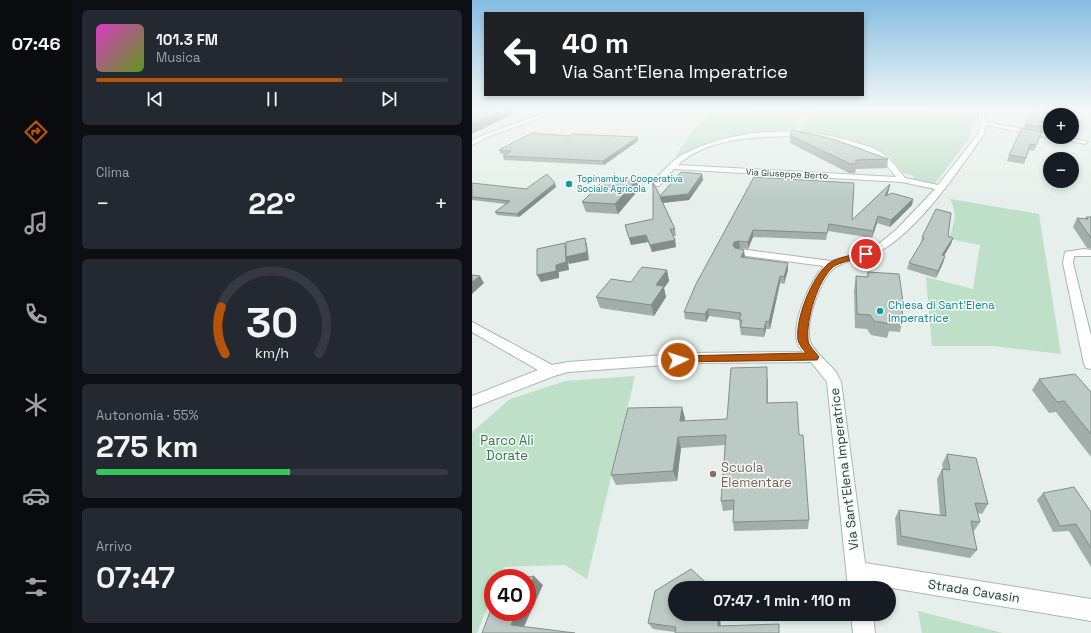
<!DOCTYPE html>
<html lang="it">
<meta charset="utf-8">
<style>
body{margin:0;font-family:"Space Grotesk",sans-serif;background:#242831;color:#f1f3f6;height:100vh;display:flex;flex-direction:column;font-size:15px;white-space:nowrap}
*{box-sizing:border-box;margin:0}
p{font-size:13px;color:#9ea1a6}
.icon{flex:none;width:22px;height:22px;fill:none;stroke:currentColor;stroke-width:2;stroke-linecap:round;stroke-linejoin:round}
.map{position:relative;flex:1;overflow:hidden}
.details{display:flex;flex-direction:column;gap:10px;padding:10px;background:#0d0f14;width:400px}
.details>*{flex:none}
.guide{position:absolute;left:12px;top:12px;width:380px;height:84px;border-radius:0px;box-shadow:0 2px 6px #0003;background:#202124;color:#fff;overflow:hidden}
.fabs{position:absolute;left:571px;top:108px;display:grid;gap:8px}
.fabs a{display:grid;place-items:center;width:36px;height:36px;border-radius:50%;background:#171b24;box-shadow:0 2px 6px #0003;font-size:20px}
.speed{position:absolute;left:12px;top:569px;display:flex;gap:8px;font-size:20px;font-weight:700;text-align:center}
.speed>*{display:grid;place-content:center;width:52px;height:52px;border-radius:50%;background:#171b24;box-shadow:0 2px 6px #0003;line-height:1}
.speed .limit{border:6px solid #d22;background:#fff;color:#111}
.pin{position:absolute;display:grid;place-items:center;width:34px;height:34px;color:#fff;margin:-17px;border:2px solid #fff;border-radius:50%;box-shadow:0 1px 4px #0007}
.me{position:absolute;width:44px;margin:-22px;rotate:86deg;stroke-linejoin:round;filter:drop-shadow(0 0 3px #0008)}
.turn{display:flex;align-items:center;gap:14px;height:84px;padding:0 12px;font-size:18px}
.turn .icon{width:52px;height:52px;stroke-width:2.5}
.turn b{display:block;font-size:28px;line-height:34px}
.big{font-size:30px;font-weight:600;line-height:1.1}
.details .tile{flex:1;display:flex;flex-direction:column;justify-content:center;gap:6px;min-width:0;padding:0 14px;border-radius:6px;background:#242831}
.details .dial{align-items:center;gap:0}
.dial svg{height:104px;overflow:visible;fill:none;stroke:#363941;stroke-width:7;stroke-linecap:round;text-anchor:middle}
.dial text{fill:#f1f3f6;stroke:none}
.song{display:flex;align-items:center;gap:12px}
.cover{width:48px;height:48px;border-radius:6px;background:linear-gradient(135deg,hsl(310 70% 55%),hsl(90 70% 35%))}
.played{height:4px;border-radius:2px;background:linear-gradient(90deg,#b45309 70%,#363941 70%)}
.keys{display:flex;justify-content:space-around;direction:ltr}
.heat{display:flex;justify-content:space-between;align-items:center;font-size:22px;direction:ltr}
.charge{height:6px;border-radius:3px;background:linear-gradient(90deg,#34c759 55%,#363941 0)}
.trip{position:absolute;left:196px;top:581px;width:228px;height:40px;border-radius:20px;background:#171b24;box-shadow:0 2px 6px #0003;font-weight:600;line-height:40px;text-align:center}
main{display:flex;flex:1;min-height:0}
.tabs{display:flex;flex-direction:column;width:72px;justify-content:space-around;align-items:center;background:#090b0e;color:#9ea1a6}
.tabs .icon{width:28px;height:28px}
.tabs .active{color:#b45309}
.tabs b{font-size:18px;color:#f1f3f6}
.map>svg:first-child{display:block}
.green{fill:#bfe0c8}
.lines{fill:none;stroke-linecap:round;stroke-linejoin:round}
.minor-casing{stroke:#a8b8b2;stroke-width:2}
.minor{fill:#fff;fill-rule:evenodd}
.wall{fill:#a1aea9}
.shaded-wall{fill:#838d89}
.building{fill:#bbcac4;stroke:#838d89}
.route{fill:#b45309;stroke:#753606}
.culture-dot{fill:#0f9aa8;stroke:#f7fbf9;stroke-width:1.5}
.education-dot{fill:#8d6e63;stroke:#f7fbf9;stroke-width:1.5}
.labels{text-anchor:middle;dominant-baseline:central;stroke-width:3;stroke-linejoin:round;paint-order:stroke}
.far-street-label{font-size:9px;fill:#24423a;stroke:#f7fbf9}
.far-culture-label{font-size:9px;fill:#0d838f;stroke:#f7fbf9;text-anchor:start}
.culture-label{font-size:11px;fill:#0d838f;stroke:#f7fbf9;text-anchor:start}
.near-park-label{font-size:13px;fill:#2d7a4b;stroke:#f7fbf9}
.near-education-label{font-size:13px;fill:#785e54;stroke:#f7fbf9;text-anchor:start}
.near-street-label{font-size:13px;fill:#24423a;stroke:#f7fbf9}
</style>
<main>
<nav class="tabs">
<b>07:46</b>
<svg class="icon active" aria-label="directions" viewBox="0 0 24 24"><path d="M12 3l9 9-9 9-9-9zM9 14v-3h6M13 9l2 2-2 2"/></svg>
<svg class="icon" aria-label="music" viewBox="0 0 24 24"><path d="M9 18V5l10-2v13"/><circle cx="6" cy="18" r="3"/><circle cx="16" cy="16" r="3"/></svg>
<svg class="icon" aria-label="phone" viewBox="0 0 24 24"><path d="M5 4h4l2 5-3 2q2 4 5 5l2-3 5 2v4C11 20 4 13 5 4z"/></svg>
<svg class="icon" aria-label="climate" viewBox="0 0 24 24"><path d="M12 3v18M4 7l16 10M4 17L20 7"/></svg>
<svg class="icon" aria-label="car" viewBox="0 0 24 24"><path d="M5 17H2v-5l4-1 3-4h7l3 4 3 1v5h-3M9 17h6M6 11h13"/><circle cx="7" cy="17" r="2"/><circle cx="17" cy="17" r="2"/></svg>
<svg class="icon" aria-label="filters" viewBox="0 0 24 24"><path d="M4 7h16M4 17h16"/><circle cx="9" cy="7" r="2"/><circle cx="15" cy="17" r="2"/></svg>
</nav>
<section class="details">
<div class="tile">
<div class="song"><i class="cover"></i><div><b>101.3 FM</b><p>Musica</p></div></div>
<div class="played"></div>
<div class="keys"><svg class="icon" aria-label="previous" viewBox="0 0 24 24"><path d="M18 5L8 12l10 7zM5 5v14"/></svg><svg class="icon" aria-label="pause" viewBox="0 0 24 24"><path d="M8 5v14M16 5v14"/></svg><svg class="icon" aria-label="next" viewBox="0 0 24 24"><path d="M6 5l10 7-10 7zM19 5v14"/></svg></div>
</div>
<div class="tile"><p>Clima</p>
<div class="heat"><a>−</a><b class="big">22°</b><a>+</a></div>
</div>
<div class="tile dial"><svg viewBox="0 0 100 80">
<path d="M14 69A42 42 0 1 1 86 69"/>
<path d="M14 69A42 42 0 0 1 11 33" stroke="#b45309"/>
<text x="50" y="56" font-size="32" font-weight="700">30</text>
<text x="50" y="72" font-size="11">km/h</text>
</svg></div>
<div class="tile"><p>Autonomia · 55%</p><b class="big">275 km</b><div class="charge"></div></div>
<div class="tile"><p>Arrivo</p><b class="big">07:47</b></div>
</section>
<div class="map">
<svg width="619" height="633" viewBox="0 0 619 633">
<rect width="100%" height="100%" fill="#e6efeb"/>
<path class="green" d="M311,110H328L322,131L281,133L236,142L203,157L217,136L236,114Z
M339,110H435L504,115L496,140L462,185L440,180L442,176L431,173C409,142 364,136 329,132Z
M478,199L567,214L589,354L521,346H460L454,277L501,289L508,245L477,239C482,223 486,215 478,199Z
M163,376L115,579L93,565L32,567L27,578H21V593L5,633H0V432L38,399L93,381Z
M446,611L531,633H450Z"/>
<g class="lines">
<g class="minor-casing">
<path id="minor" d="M81,110H90L18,136L0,145V140L14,134Z
M508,110H514L512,117L514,122L578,134V137H580L578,138L514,125L512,134C486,171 453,221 415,247C398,259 369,259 358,272C346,287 333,323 338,341C340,350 357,363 363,371C366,375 367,378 369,382L393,563L619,599V621L396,584V588H376L355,382L339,362L221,363L96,372L82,376L0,408V396L66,370L0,332V322L80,365L96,362L221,353L331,352C330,350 327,347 326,345C318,324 338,281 352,266L268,255L264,254L263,252L264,250L268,249L359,261L391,252L408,243L425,229L463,189L430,182L202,169L187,186H181V182C190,173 199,161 210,155C259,128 329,125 382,142C389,145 399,146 405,150C417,157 425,167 433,178L466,185L506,134L509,123L506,117ZM324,136C360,139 403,144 424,177L206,165C237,137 285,137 324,136Z
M582,137H596L616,142L613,144Z
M612,249L619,250V256H602L601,263L619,336V369L614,368L612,364L591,263L593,252Z
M379,614H401L403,633H381Z"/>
</g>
<use href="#minor" class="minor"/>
</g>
<path class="wall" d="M566,121L574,122L570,131L552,128L553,124Z
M570,132L562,151L557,150L552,164L535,161L537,155Z
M318,135L416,159L415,168L384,169L383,173H377L318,143Z
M97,136L166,141L132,165L32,160L31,156L34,154H29L27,150Z
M230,174L231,180L217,200L191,203L203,229L204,236H201L203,240L204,247L180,252L176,242L159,245L153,225L181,219L188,196Z
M282,177L380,220L418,184L415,196L441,199L440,205L418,227L405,223L400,238L356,231L354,240L281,237L276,249L268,248L264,249L273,257L316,270L312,284L308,283L298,329H294L292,337L269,335L267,320L237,316L234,322L213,319L212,312Z
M165,179L168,188L146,214L114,212L110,202Z
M0,183L54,189L84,187L47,217L25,215L23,212L34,204L0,200Z
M614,217H619V249L615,248L601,227L605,218L613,219Z
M476,236L481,238L479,244L472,256L471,263L464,278L435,269L437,263L449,244L450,237Z
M195,270L197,281L192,288L194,297L182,316L128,308L124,297L159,282Z
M396,272L431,302L430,308L431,318L428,332L417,331L415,338L399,335L395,329L383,328L382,290L384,276L395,277Z
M296,378V403L327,435L337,520L336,529L262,531L261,522V510L251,511L249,501L253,445L209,448L205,481L144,485L139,475L213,418V421L255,419Z
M567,379L619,392V457L584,412L577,413L560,390Z
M475,454L516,504L510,514L506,513L508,522L502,531L501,530L505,550L498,558L425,545L423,518L427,510L468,515L465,479L470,469H471L470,464Z
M571,493L619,512V567L597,531L581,532L565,500Z
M248,614V626L203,632L181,629L176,623Z"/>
<path class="shaded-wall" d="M32,110H46V112L0,134V124Z
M166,137V141L132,165L131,161Z
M230,174L231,180L217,200L189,203L188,197Z
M165,179L168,188L146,214L143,204Z
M83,183L84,187L47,217L45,214Z
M418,184L417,190L412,203L413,196Z
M441,199L440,205L418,227L419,220Z
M406,216L405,223L400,238L401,231Z
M281,230V237L276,249V242Z
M174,235L176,242L159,245L157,238Z
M113,238L115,245L117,260L97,264L96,261L97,270L87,272V278L69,282L65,275L84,265L93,243L95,250Z
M481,238L479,244L468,262L470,255Z
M203,240L204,247L180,252L178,245Z
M267,241L268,248L263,249L261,246L262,242Z
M272,250L273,257H269Z
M473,256L471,263L464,278L466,271Z
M316,263V270L312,284V277Z
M195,270L197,281L192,288L194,297L182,316L179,305L184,285Z
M8,276L12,283L0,294V282Z
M308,276V283L298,329L297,322Z
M236,309L237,316L234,322L233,314Z
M294,321V329L292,337V329Z
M210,407L213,418L211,432L208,421Z
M206,437L209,448L205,481L201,471Z
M62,576L71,585L50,631L39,625L45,612H55V591Z
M246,614H248L249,632L246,626Z"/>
<path class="building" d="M0,110H32L0,124Z
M560,110H569L566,121L574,122L572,127L553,124Z
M550,128L570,132L564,145L558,144L554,158L537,155Z
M320,130L361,139L416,159L384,160V164H378L318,135Z
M60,133L97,136L100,134L166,137L131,161L31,156L39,151L27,150Z
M209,172L230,174L216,194L188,197L203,229H198L203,240L178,245L174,235L157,238L153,225L181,219V182L188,196Z
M75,174L83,183L45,214L23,212L38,201L0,197V183L54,189Z
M135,177L165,179L143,204L110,202Z
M282,177L382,183L380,220L418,184L413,196L420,193L441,199L419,220L406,216L401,231L357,224L355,233L281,230L276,242L267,241L262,242L261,246L263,248L272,250L269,257L316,263L312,277L308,276L297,322L294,321L292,329L268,327L270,320H267L269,313L236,309L233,314L212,312L224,284Z
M464,209L479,213L476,236L481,238L470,255L473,256L466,271L437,263L452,238L450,237Z
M614,217H619V238L605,218L616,219Z
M113,238L115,252L94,257V242Z
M93,243L94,262L84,265V271L65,275V249Z
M170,267L195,270L184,285L192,286L179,305L124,297L139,279L159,282Z
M396,272L427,274L431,302H429L431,318L418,317V324L402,321L398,315L385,314L384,276L396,277Z
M0,275L8,276L0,282Z
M295,367V403L325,402L327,435H331L337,520L261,522L262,500L249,501L254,435L206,437L201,471L139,475L156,408L210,407L208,421L255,419L259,368Z
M603,374L619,392V434L592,401L585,402L567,379Z
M475,454L504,458L516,504L503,503L508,522L499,521L505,550L429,536L427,510L474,516L470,469L478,470Z
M602,487L619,512V548L604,524L588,526L571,493Z
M219,569L240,588H203V614H246V626L307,624V633H203L204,627L176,623L183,591Z
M62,576L55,591V578H52Z
M21,604V612H45L39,625L103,633H10Z"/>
<linearGradient id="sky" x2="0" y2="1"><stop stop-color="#84bce0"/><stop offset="0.55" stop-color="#f4f8f6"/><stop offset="1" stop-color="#f4f8f6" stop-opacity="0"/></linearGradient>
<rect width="619" height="199" fill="url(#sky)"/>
<path class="route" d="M394,252L398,254L397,256C388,258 367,262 361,267C346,280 334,319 336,339C336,346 343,351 347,357L345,360L202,362L200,360L202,357L206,356L334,353C331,349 327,345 326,340C323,319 340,277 356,264C362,258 385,254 394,252Z"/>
<g class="culture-dot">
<circle cx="97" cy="184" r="4"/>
<circle cx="408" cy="311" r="4"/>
</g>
<circle class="education-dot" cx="241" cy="474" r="4"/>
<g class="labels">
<g class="far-street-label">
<text transform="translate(315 174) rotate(3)">Via Giuseppe Berto</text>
</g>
<g class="far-culture-label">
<text x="105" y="179">Topinambur Cooperativa<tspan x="105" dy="10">Sociale Agricola</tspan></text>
</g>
<g class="culture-label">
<text x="416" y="305">Chiesa di Sant'Elena<tspan x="416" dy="13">Imperatrice</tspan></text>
</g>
<g class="near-park-label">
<text x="35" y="440">Parco Ali<tspan x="35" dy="15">Dorate</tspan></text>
</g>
<g class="near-education-label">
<text x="249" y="467">Scuola<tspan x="249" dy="15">Elementare</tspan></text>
</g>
<g class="near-street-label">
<text transform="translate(372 469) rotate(-97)">Via Sant'Elena Imperatrice</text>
<text transform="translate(502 591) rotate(9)">Strada Cavasin</text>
</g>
</g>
</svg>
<div class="fabs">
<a>+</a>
<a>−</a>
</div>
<div class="speed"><div class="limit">40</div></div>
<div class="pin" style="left:394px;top:254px;background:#d93025"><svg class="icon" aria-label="arrive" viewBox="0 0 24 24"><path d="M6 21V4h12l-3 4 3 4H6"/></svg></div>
<svg class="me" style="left:206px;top:360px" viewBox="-20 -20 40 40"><circle r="17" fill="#b45309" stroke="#fff" stroke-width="3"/><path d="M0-11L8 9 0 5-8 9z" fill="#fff"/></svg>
<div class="trip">07:47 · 1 min · 110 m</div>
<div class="guide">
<div class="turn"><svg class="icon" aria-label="left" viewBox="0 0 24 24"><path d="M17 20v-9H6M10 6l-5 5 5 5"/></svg><div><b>40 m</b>Via Sant'Elena Imperatrice</div></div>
</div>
</div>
</main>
